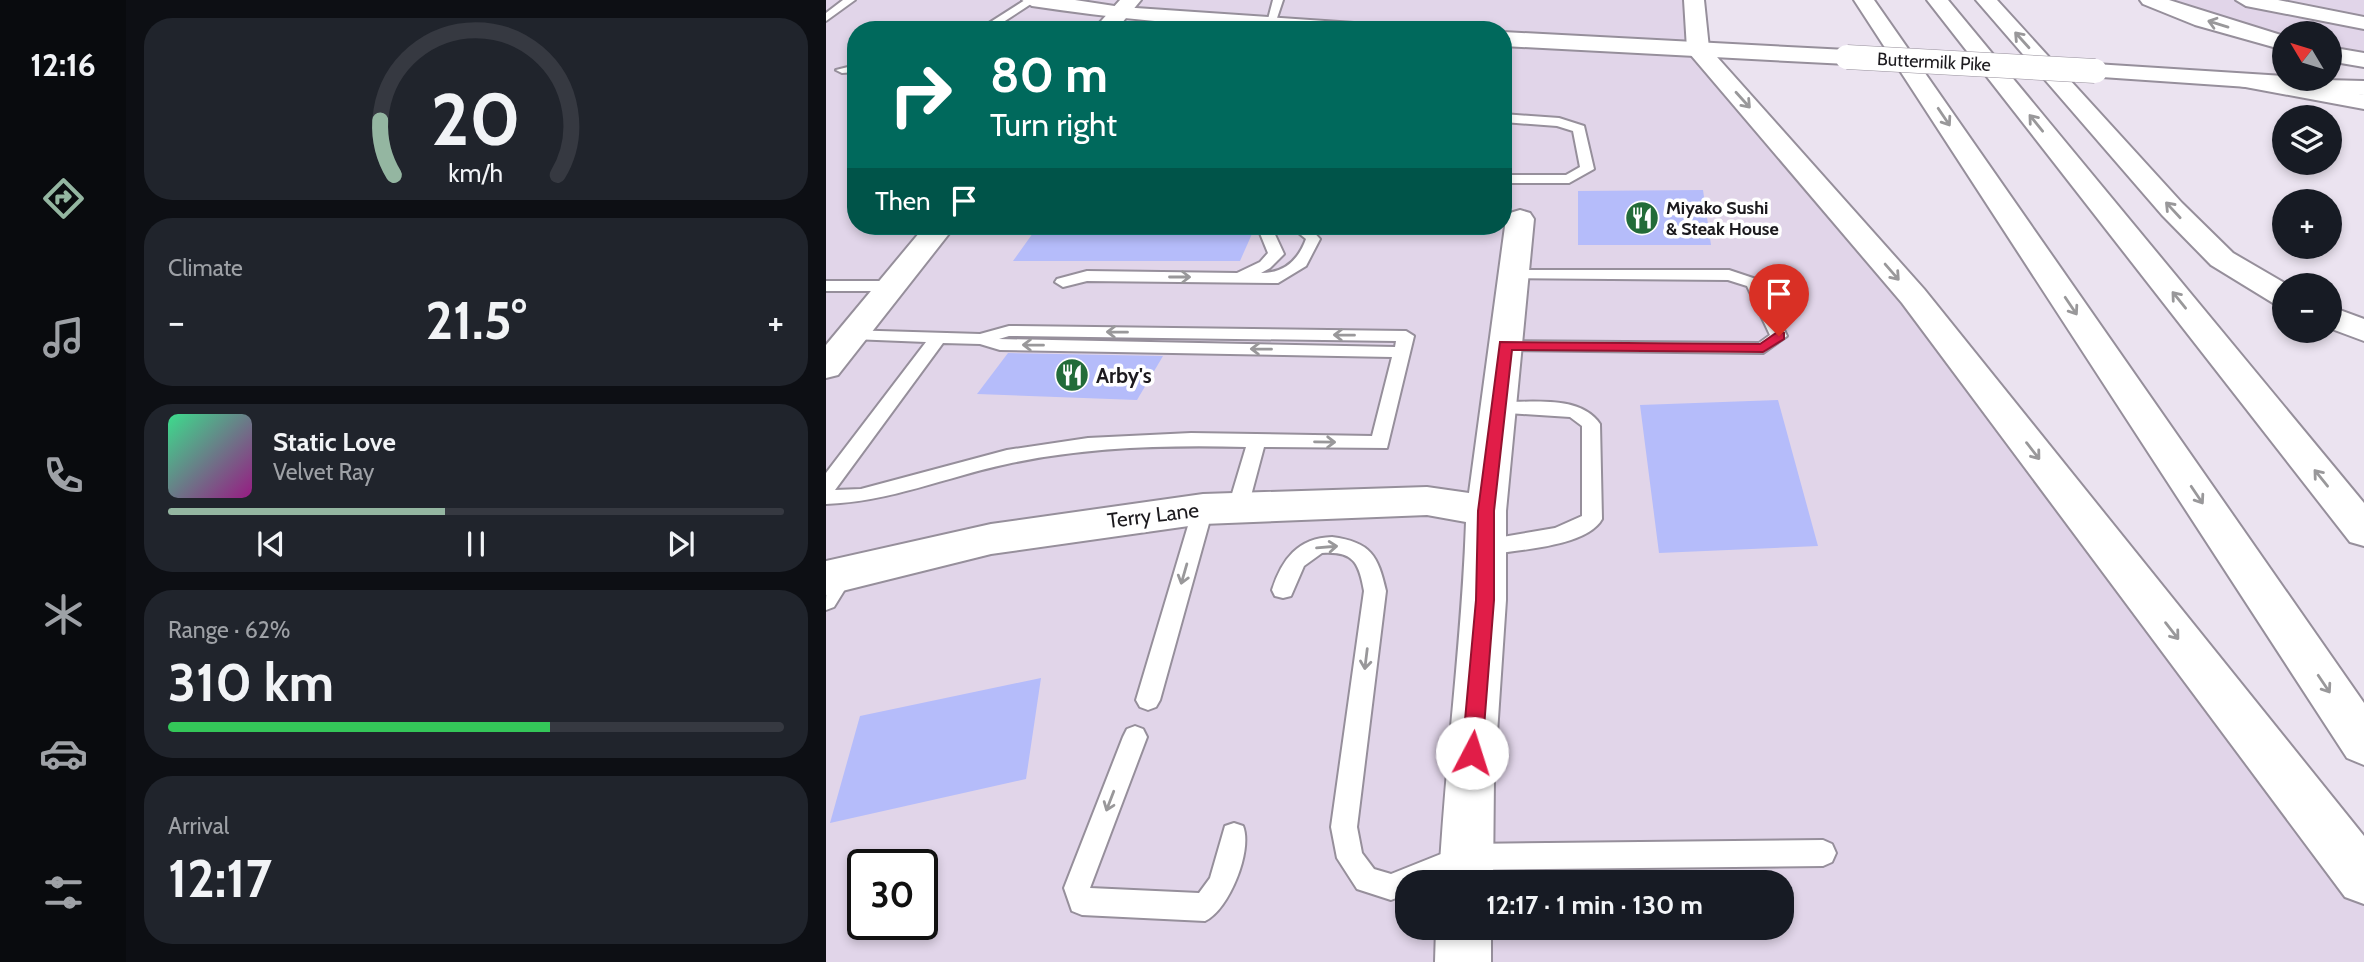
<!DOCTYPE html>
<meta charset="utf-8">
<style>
body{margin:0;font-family:Cabin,sans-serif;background:#20242c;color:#f1f3f6;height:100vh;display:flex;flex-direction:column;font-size:26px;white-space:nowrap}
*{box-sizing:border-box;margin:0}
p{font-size:23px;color:#9ea1a6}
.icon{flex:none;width:38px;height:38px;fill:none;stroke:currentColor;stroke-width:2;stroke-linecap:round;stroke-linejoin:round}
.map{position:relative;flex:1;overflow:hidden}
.drawer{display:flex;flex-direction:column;gap:18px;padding:18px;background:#0d0f14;width:700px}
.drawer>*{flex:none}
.banner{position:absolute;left:21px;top:21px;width:665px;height:214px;border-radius:28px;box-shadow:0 4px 10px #0003;background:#00695c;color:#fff;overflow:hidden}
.needle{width:46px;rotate:308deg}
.tools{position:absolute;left:1446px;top:21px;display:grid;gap:14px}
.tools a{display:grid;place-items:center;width:70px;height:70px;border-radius:50%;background:#171b24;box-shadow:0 4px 10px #0003;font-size:35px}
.speed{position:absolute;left:21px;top:849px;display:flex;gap:14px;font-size:35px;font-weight:700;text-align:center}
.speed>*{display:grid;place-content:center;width:91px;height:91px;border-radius:50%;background:#171b24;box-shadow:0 4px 10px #0003;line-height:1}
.speed .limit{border:4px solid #111;border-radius:10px;background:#fff;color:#111}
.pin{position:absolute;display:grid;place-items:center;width:60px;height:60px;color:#fff;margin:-72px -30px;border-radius:50% 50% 50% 0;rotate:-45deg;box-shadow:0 0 7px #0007}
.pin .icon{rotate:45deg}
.me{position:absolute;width:77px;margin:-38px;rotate:5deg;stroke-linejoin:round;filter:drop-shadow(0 0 5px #0008)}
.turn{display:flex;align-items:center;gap:24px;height:147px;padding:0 28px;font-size:32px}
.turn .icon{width:91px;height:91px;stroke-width:2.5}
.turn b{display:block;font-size:49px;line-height:60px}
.then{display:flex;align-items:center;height:66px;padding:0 28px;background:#0003;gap:14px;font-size:26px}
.big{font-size:52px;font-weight:700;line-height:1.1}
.drawer .widget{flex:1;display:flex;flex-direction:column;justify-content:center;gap:10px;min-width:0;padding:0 24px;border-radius:28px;background:#20242c}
.drawer .dial{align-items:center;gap:0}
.dial svg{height:182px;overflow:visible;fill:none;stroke:#363941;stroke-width:7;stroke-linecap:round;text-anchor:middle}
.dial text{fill:#f1f3f6;stroke:none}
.song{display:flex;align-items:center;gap:21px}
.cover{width:84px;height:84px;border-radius:10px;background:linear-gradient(135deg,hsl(150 70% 55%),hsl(310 70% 35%))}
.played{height:7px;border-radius:4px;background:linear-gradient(90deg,#94b6a1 45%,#363941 45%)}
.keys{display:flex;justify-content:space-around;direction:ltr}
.heat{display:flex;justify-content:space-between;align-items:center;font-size:38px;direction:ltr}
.charge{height:10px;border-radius:5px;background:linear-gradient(90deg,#34c759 62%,#363941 0)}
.trip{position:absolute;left:569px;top:870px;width:399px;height:70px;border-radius:28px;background:#171b24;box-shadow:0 4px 10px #0003;font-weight:700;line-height:70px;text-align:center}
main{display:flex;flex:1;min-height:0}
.tabs{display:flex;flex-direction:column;width:126px;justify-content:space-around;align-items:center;background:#090b0e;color:#9ea1a6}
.tabs .icon{width:49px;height:49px}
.tabs .on{color:#94b6a1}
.tabs b{font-size:32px;color:#f1f3f6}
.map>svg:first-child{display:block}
.built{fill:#e1d5e9;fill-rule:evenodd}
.building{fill:#b5bcfa}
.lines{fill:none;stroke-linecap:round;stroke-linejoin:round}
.service-casing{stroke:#968f9b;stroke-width:4}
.minor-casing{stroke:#968f9b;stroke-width:4}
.secondary-casing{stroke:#968f9b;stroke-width:4}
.motorway-casing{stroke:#968f9b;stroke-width:4}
.service{fill:#fff;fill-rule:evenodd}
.minor{fill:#fff;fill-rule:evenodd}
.secondary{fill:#fff;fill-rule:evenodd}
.motorway{fill:#fff;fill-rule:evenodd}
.secondary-bridge-casing{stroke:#968f9b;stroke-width:25;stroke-linecap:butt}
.secondary-bridge{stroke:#fff;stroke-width:24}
.oneway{stroke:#99989a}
.route{fill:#e11d48;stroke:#92132f;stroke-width:2}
.labels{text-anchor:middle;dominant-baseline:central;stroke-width:7;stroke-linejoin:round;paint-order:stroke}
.far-street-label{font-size:18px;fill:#1c1a1e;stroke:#fff}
.far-poi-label{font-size:18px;font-weight:bold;fill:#1c1a1e;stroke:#fff;text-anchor:start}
.poi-label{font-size:21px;font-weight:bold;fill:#1c1a1e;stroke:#fff;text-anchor:start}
.street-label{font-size:21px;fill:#1c1a1e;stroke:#fff}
</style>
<main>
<nav class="tabs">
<b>12:16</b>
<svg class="icon on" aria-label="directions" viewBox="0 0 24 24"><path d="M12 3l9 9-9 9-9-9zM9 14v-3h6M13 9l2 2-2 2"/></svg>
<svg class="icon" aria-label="music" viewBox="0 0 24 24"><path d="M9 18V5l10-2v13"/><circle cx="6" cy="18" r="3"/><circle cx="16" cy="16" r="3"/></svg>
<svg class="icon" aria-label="phone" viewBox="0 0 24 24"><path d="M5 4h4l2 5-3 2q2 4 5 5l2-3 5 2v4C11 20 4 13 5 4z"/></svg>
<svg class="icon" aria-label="climate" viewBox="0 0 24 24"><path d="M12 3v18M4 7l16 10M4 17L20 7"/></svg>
<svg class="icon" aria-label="car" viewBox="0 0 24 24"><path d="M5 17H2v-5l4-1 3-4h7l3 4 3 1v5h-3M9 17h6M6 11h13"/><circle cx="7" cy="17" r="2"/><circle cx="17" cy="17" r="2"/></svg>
<svg class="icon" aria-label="filters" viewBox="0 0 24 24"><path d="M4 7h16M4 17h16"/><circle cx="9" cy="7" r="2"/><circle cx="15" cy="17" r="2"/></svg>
</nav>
<section class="drawer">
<div class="widget dial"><svg viewBox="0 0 100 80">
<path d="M14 69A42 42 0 1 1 86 69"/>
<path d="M14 69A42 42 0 0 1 8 45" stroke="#94b6a1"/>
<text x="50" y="56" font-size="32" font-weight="700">20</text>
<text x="50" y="72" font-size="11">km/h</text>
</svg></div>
<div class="widget"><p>Climate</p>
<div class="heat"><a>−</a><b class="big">21.5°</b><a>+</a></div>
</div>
<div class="widget">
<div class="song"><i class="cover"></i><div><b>Static Love</b><p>Velvet Ray</p></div></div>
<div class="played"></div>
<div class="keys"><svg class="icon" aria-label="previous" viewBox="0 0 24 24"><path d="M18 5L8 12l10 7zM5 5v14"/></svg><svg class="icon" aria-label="pause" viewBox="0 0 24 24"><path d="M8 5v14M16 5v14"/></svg><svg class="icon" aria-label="next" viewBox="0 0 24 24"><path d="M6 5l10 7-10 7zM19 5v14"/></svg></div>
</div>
<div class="widget"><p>Range · 62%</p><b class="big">310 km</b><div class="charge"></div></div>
<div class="widget"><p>Arrival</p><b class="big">12:17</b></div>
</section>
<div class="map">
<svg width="1538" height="962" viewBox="0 0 1538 962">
<rect width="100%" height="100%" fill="#ebe3f0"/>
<path class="built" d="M0,0H870L872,50L962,150L1538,878V962H0ZM30,30H677V226H30ZM37,864H96V924H37ZM581,882H956V928H581Z
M1324,0H1538V60L1503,54V33H1458V43Z"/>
<path class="building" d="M877,190L885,245H752V191Z
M212,226H429V227L414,261H187Z
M182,353L336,356H337L311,400L151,394Z
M952,400L992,546L833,553L814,405Z
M215,678L200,779L4,823L34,716Z"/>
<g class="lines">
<g class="service-casing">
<path id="service" d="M17,0H29L0,21V13Z
M199,0H211L165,30H152Z
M447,0H457L447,30H436L441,23Z
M30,65V72L16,73L10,70Z
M677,114L733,118L758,126L768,169L743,183H677V175H740L754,167L747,131L731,126L677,122Z
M431,226H445L458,254L444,268L435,273C458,273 472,261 480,239L464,226H482L494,239L480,266L452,283L261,281L237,287L229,282L231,279L261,271L411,273L434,262L442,253Z
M687,270H903L933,280L961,336L937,353L679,350L671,345L673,341L933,343L944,335L921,286L902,280L682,278L679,275Z
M0,281H64L72,286L64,291H0Z
M183,326L580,331L588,336L561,448L438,447L422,507L419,512H405L402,507L420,447C340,445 259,447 181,464C120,477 63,502 0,504V473L100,342L26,339L20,338L18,334L20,330L154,334ZM183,336L570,341L569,347L173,339ZM117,343L154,344L174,350L566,357L546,436L365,433L262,438L181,450L35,489L9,490Z
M672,402C703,403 754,394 774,424L776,519C761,547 689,550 660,555L653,553L650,547L653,541L729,528L756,516V426L744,417L666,412L663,408L666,404Z
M377,502L384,504L387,509L334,700L330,707L322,710L314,707L310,700L367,509L370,504Z
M506,537C545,542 552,556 560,591L531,827L536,853L548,869L565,874L640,844L997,840L1006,844L1010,853L1006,862L997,866L640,870L610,882H581V894L565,900L531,889L511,858L505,827L538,591C533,563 528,551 496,553L478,566L465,596L457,598L449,596L446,590C456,559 472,538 506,537Z
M19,565L26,567L29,573L8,607L0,610C0,592 0,571 19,565Z
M309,726L317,729L321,737L264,888L373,893L384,878L399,826L408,823L417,826C427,850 403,910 379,921L256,915L246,911L238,888L297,737L301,729Z"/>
</g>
<g class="minor-casing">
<path id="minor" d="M294,0H315L290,30H267Z
M1410,0H1452L1538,17V29L1420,6Z
M694,210L704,213L708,219L680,511V600L668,778L667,882H613C619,762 636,643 640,522L601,515L377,524L165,554L0,595V561L165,524L377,494L601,487L643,493L680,219L684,213Z
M99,226H129L12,375L0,378V345Z
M610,928H665V962H609Z"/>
</g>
<g class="secondary-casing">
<path id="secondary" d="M196,0H249L295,7L528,23L539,30C427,30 317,23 206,6Z
M677,32L1021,50L1032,57L1021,64L677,46Z
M1269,64L1458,76V79L1538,81V95L1261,76L1257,71L1261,66Z"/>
</g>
<g class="motorway-casing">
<path id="motorway" d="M858,0H878L883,48L1098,289L1538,836V904L1519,897L1076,303L864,54L861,49Z
M1028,0H1048L1538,703V765L1521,758Z
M1101,0H1122L1538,503V546L1524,542Z
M1150,0H1171L1356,203L1407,253L1462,285H1458V305L1447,303L1385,265L1336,215Z
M1314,0H1343L1458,36V50L1369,25L1317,4Z
M1503,47L1538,53V67L1503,61Z
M1422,74L1538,95V109L1414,86L1410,81L1414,76Z
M1503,306L1538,319V341L1503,328Z"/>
</g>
<use href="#service" class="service"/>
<use href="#minor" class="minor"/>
<use href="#secondary" class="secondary"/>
<use href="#motorway" class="motorway"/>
<g class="secondary-bridge-casing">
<path id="secondary-bridge" d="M1021,57L1269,71"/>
</g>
<use href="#secondary-bridge" class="secondary-bridge"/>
</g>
<defs><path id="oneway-shaft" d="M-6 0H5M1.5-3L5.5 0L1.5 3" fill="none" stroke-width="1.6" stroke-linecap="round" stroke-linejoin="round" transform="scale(1.75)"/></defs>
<g class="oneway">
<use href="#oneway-shaft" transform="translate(1392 24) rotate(-163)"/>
<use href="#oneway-shaft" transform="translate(1196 40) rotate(-132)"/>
<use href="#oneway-shaft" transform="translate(917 100) rotate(48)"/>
<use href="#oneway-shaft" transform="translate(1118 117) rotate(56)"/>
<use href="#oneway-shaft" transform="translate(1210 123) rotate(-129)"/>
<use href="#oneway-shaft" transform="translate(1347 210) rotate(-133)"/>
<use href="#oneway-shaft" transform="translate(1066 272) rotate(49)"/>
<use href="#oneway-shaft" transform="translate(354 277)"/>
<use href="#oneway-shaft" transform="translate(1353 300) rotate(-129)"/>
<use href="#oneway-shaft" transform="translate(1245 306) rotate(56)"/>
<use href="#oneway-shaft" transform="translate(291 332) rotate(-179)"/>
<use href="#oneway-shaft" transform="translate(518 335) rotate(-179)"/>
<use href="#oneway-shaft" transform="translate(207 345) rotate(-179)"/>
<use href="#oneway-shaft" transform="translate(435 349) rotate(-179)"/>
<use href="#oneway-shaft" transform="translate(499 442) rotate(1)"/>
<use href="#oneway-shaft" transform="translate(1207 451) rotate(52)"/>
<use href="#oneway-shaft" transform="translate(1495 478) rotate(-129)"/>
<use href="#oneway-shaft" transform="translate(1371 495) rotate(56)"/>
<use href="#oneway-shaft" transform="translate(501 547) rotate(-5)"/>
<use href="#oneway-shaft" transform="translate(358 574) rotate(106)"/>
<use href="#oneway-shaft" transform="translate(1346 631) rotate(52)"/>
<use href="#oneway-shaft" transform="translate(540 659) rotate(97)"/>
<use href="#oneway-shaft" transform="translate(1498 684) rotate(56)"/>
<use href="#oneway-shaft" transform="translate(284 801) rotate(111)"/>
</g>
<path class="route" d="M953,331L958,333V339L937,352L686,350L668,511V600L656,753L653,759L646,762L638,759L636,753L650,600L652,511L674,342L934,344Z"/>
<defs>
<g id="restaurant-disc" transform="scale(1.75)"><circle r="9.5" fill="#236c39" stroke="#fff"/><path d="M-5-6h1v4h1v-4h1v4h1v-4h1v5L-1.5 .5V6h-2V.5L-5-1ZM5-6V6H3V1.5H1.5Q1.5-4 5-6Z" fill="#fff"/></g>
</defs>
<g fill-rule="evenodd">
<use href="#restaurant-disc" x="816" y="218"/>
<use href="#restaurant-disc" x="246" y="375"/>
</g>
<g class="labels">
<g class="far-street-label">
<text transform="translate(1108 62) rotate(3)">Buttermilk Pike</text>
</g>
<g class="far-poi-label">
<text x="840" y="208">Miyako Sushi<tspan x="840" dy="21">&amp; Steak House</tspan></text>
</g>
<g class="poi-label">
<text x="270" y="375">Arby's</text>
</g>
<g class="street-label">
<text transform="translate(327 515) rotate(-7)">Terry Lane</text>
</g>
</g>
</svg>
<div class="tools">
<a><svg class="needle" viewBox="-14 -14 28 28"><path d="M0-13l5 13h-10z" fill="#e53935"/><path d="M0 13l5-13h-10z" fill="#9ea1a6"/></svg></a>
<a><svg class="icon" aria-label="layers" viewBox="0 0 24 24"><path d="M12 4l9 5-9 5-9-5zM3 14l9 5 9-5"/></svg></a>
<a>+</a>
<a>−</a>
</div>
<div class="speed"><div class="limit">30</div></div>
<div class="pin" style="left:953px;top:336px;background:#d93025"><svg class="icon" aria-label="arrive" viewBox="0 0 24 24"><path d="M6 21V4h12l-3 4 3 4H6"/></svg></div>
<svg class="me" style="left:646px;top:753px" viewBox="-20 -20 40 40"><circle r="19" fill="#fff"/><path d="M0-13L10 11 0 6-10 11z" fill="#e11d48"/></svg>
<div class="trip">12:17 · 1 min · 130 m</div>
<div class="banner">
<div class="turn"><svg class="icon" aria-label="right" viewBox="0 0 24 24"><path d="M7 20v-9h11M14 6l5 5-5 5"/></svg><div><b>80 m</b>Turn right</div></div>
<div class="then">Then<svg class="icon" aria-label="arrive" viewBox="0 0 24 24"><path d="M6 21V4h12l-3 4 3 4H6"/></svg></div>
</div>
</div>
</main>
